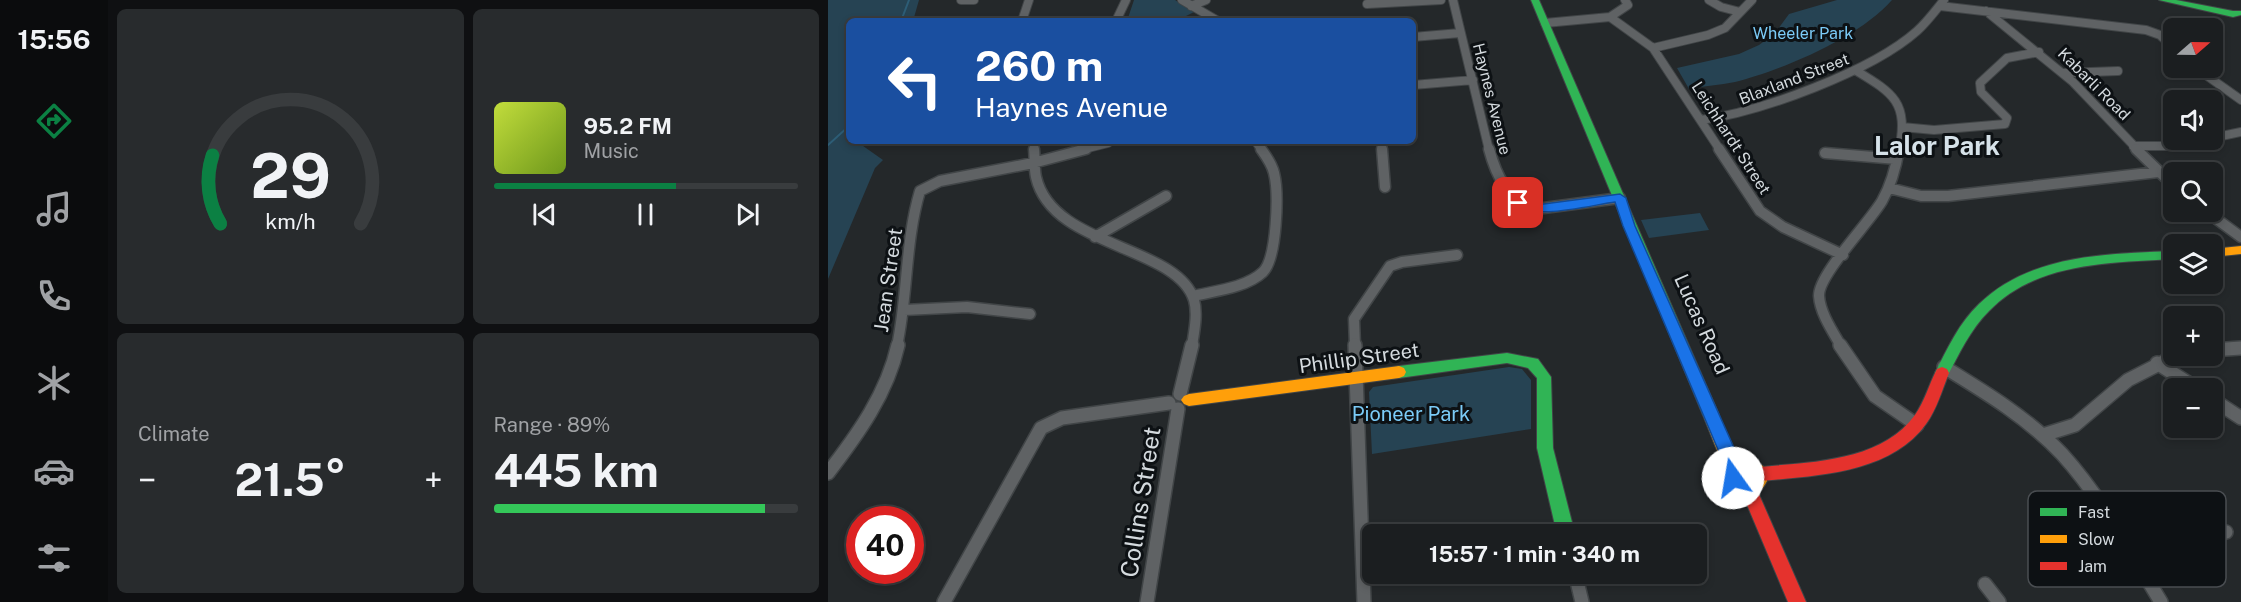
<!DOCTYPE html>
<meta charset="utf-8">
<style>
body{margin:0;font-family:"Public Sans",sans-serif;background:#282b2d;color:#f1f3f6;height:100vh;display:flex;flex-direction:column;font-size:22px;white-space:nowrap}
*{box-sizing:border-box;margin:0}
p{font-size:20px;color:#a0a2a5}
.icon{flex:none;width:33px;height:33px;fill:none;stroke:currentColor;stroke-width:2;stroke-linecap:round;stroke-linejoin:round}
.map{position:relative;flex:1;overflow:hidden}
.details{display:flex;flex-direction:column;gap:9px;padding:9px;background:#0f1012;width:720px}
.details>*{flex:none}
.guide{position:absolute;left:18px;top:18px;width:570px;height:126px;border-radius:9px;box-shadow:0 3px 9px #0003,0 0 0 2px #393c3e;background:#1a4fa0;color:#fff;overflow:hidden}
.needle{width:39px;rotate:70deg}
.tools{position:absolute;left:1335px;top:18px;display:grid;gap:12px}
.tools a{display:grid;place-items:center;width:60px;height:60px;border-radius:9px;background:#1b1e20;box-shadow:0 3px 9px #0003,0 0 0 2px #393c3e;font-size:30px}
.speed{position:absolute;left:18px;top:506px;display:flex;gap:12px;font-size:30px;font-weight:700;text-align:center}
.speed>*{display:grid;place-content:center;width:78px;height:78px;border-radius:50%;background:#1b1e20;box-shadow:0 3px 9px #0003,0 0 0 2px #393c3e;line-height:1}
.speed .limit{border:9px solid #d22;background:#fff;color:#111}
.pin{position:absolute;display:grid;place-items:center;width:51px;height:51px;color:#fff;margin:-26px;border-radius:12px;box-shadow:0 3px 9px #0006}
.me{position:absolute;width:66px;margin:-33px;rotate:347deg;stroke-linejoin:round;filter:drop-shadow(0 0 4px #0008)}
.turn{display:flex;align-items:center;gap:21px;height:126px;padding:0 30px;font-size:27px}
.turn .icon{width:78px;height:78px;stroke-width:2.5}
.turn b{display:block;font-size:42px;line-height:51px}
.big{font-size:45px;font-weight:700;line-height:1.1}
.details .widget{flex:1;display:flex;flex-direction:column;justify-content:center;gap:9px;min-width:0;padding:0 21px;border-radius:9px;background:#282b2d}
.details .dial{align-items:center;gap:0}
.dial svg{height:156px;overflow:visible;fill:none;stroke:#393c3e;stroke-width:7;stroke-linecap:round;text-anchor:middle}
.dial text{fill:#f1f3f6;stroke:none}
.song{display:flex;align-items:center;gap:18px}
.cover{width:72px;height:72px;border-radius:9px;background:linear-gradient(135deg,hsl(70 70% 55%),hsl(80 70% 35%))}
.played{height:6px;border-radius:3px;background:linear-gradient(90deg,#0b8043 60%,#393c3e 60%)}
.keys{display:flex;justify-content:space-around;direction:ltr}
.heat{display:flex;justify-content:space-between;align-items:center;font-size:33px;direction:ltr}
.charge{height:9px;border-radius:4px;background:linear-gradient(90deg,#34c759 89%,#393c3e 0)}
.details .tiles{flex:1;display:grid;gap:9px;grid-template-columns:repeat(2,1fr)}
.trip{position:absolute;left:534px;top:524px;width:345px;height:60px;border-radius:9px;background:#1b1e20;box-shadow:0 3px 9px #0003,0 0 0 2px #393c3e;font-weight:700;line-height:60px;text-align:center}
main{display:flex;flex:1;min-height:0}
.dock{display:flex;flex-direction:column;width:108px;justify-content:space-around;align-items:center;background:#0b0c0d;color:#a0a2a5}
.dock .icon{width:42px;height:42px}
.dock .selected{color:#0b8043}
.dock b{font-size:27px;color:#f1f3f6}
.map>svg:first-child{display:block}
.green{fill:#264353}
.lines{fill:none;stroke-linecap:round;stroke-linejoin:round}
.stream{stroke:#2d5d76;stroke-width:2}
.street-far2-casing{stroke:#414547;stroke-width:10}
.street-far1-casing{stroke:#414547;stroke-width:13}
.street-casing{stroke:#414547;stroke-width:16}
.fast-casing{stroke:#414547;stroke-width:2}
.slow-casing{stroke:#414547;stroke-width:2}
.jam-casing{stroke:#414547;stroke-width:2}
.street-far2{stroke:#5f6264;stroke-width:8}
.street-far1{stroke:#5f6264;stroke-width:10}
.street{stroke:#5f6264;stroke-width:13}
.fast{fill:#30b455;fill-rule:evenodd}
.slow{fill:#ff9f0a;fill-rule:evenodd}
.jam{fill:#e5322d;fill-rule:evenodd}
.route{fill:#1a73e8;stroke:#114b97;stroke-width:1.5}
.labels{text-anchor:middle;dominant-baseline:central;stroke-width:6;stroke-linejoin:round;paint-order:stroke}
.far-park-label{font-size:16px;fill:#7bcbf7;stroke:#0d1114}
.far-street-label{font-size:16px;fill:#d4dade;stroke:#0d1114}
.street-label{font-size:20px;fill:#d4dade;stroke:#0d1114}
.park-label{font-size:20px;fill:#7bcbf7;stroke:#0d1114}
.near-street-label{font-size:24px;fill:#d4dade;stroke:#0d1114}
.district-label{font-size:26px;font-weight:bold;fill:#d6e2e9;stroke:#0d1114}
.key{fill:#0d1114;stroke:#494d51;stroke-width:1.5}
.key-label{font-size:16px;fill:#d4dade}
</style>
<main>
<nav class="dock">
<b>15:56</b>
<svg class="icon selected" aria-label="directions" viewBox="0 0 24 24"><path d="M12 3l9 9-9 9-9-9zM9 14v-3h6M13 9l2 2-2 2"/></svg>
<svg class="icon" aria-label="music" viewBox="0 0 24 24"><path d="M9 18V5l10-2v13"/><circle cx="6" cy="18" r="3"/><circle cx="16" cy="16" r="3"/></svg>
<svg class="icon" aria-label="phone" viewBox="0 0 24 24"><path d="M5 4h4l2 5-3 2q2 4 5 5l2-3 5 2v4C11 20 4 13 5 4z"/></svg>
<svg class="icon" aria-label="climate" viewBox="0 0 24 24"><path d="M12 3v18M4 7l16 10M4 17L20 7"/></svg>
<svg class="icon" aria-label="car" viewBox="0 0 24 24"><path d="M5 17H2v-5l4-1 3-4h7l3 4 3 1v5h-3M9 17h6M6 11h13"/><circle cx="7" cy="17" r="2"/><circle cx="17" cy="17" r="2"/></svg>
<svg class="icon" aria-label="filters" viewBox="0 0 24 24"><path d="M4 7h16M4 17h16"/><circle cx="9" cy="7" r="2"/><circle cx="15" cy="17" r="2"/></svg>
</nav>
<section class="details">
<div class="tiles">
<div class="widget dial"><svg viewBox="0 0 100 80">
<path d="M14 69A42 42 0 1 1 86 69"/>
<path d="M14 69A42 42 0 0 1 10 34" stroke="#0b8043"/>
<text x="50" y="56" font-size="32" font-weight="700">29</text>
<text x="50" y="72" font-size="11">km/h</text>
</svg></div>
<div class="widget">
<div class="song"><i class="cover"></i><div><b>95.2 FM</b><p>Music</p></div></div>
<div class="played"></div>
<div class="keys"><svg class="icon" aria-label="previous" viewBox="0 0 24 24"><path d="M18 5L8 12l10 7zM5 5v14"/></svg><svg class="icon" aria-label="pause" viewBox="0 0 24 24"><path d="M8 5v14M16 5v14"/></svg><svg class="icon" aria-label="next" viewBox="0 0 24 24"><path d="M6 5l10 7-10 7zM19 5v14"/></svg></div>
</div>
<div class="widget"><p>Climate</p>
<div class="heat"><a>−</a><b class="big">21.5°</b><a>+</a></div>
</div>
<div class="widget"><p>Range · 89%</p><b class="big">445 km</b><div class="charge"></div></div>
</div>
</section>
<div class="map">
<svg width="1413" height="602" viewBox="0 0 1413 602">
<rect width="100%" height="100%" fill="#24282a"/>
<path class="green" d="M0,0H91L85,21H21V141H28L55,160L47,168L0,279Z
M306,0H347L366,12L348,21H299Z
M1009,0H1064C1032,37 955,70 907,82C892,85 876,86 861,89L849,68L911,54L931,45L947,33L961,14Z
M872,213L881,230L821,238L813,220Z
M681,367L694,369L703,380V429L544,454L541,392L545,387Z"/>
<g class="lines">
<path class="stream" d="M73,21L81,0
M0,145L21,126"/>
<g class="street-far2-casing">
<path id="street-far2" d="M133,0H146
M354,0L390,21
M625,0L661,150
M881,0L893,7L912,12
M539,4L613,0
M363,6L378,0
M1112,6L1318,30L1332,35L1346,48
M1158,11L1245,82L1310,150
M782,17L825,48L892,150
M194,21L201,0
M288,21L298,0
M717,23L782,17L800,5L797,0
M585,37L632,33
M825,48L880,35L897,28L924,0
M1368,68L1413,100
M1027,70C1065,93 1081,102 1071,150
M1235,73L1290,71
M585,85L645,80
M873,120C933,112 1044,71 1089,31C1099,22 1107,11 1116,0
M1074,127L1106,130L1177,124L1179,118L1153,92L1152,83L1179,58L1211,52
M1384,138L1413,132
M206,141V150
M427,141L434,150
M553,141L554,150
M1305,146H1338L1378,140
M252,150L280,143"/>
</g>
<g class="street-far1-casing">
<path id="street-far1" d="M206,149C207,158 206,168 208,177C224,248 349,245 366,300C370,314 366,332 364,346
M554,149L557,187
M661,149C667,172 682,207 708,209L792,198
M891,149L932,211L955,227L1015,255
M1308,149L1346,186
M997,153L1069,159
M1061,188L1093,196H1120L1330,172
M1379,212L1413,237
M267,237L338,196
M365,296C386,291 418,288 435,272C449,258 451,193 446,173C444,164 438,156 433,149
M76,310L139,307L202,314
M69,346C80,295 77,241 92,191L112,181L205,163L258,149
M527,346L526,319L562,266L574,262L629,255
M1013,346C1005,332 992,313 991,296C990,275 1041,223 1054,201C1063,185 1068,167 1071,149"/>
</g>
<g class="street-casing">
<path id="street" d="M527,345L536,602
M1012,345L1047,396L1089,425
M1384,350L1413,348
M1329,363L1368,388
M1116,367C1157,392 1200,418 1234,454C1274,498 1302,551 1333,602
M352,394L364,345
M1384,399L1413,418
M1215,435L1247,425L1300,380L1347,356
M0,473C30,434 59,394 70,345
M1298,545L1398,532
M747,573L754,602
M1157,584L1171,602
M116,602L213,428L234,418L341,403
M319,602L350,409"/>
</g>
<g class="fast-casing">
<path id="fast" d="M703,0H711L891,415L888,419L883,421L878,419L875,415Z
M1331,0H1348L1405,11H1413V15L1405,17Z
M1346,251V259C1282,263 1208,262 1161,311C1142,330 1131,354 1119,377H1109L1107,373C1119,349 1131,323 1151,304C1202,254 1279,254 1346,251Z
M679,353L710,359L723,377L725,448L747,534H729L709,448V378L700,368L679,363L571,378L566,376L564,372L566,368L571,366Z"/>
</g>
<g class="slow-casing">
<path id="slow" d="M1413,246V254L1384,257V249Z
M571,366L576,368L578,372L576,376L571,378L361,406L356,404L353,400L356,396L361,394Z
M883,409L888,411L910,459L920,458L935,466L939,481C933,495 914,502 904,488L875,415L878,411ZM917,472L922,478L919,481L914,473Z"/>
</g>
<g class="jam-casing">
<path id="jam" d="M1114,367L1119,369L1121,373C1114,390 1109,409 1098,424C1062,474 986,476 931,481L925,479L923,474L925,469L931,467C983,462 1053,462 1087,415C1097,401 1101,384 1109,369Z
M920,481L926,483L978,602H960L912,488L914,483Z"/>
</g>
<use href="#street-far2" class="street-far2"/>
<use href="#street-far1" class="street-far1"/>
<use href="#street" class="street"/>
<use href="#fast" class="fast"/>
<use href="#slow" class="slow"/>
<use href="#jam" class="jam"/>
</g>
<path class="route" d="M792,194L798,198L807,226L911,459L913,478L911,483L905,485L899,483L894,459L795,226L787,202C763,205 701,222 684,203L690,199L708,205Z"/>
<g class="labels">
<g class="far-park-label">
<text x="975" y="33">Wheeler Park</text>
</g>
<g class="far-street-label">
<text transform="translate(966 79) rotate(-21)">Blaxland Street</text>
<text transform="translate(1266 84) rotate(45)">Kabarli Road</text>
<text transform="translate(664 99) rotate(76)">Haynes Avenue</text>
<text transform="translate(903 138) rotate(57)">Leichhardt Street</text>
</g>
<g class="street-label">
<text transform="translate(60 280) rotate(-82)">Jean Street</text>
<text transform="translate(874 324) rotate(66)">Lucas Road</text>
<text transform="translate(531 358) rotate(-8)">Phillip Street</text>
</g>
<g class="park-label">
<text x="583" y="414">Pioneer Park</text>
</g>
<g class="near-street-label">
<text transform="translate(312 502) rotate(-81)">Collins Street</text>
</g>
<g class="district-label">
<text x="1109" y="145">Lalor Park</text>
</g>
</g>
<rect x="1200" y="491" width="198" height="96" rx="9" class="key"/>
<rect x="1212" y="508" width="27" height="8" fill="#30b455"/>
<rect x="1212" y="535" width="27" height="8" fill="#ff9f0a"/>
<rect x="1212" y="562" width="27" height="8" fill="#e5322d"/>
<g class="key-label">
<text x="1250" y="518">Fast</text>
<text x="1250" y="545">Slow</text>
<text x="1250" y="572">Jam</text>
</g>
</svg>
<div class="tools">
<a><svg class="needle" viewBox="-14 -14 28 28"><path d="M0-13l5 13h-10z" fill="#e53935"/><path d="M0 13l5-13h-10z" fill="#a0a2a5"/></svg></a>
<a><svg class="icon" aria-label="sound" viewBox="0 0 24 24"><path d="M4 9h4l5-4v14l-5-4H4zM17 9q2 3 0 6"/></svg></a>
<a><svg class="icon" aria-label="search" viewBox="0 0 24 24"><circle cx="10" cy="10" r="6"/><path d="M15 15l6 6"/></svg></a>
<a><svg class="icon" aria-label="layers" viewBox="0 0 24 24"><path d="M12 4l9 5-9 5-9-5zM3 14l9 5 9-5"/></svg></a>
<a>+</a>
<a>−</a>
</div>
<div class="speed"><div class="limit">40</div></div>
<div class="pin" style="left:690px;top:203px;background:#d93025"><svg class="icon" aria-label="arrive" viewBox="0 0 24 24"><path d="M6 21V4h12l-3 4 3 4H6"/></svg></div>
<svg class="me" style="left:905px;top:478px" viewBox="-20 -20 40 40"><circle r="19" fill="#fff"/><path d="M0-13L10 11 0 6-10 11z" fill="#1a73e8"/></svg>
<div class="trip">15:57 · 1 min · 340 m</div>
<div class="guide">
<div class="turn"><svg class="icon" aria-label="left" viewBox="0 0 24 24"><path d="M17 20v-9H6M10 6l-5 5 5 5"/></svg><div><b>260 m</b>Haynes Avenue</div></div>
</div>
</div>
</main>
